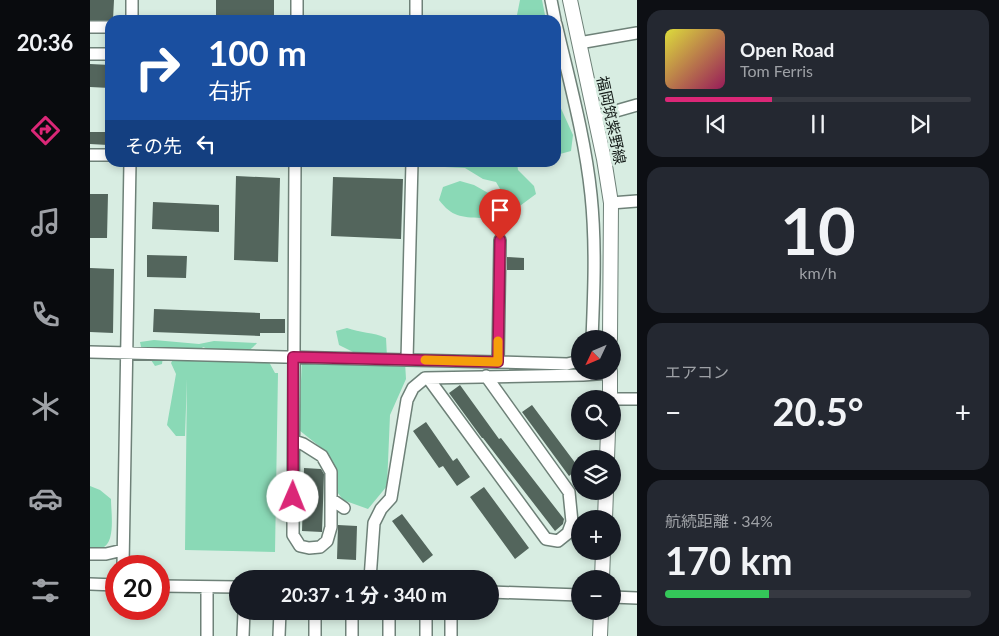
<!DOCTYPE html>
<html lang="ja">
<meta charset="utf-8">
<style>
body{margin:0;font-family:Lato,"Noto Sans JP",sans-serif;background:#242831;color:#f1f3f6;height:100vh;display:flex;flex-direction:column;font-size:19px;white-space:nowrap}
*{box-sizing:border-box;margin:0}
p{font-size:16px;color:#9ea1a6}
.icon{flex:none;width:28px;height:28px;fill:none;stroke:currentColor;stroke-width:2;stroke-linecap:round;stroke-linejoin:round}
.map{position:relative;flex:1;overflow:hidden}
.panel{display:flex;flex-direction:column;gap:10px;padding:10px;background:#0d0f14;width:362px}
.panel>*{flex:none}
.banner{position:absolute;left:15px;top:15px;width:456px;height:152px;border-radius:15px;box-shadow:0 2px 8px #0003;background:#1a4fa0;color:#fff;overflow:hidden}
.needle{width:32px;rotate:226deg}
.controls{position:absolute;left:481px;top:330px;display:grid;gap:10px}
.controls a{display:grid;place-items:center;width:50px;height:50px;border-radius:50%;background:#171b24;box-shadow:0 2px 8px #0003;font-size:25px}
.speed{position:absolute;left:15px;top:555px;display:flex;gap:10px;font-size:25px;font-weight:700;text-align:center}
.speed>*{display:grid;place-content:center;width:65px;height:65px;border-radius:50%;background:#171b24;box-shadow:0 2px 8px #0003;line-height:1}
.speed .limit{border:8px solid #d22;background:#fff;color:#111}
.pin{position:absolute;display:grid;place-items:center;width:42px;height:42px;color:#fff;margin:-51px -21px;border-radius:50% 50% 50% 0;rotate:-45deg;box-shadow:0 0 5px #0007}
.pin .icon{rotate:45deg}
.me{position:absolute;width:55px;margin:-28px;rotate:1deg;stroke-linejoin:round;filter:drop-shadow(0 0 4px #0008)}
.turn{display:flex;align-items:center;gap:18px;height:105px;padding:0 20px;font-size:22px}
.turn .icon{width:65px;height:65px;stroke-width:2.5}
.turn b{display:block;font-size:35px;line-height:42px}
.then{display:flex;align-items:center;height:48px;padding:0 20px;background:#0003;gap:10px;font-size:19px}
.big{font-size:38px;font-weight:700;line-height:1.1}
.panel .tile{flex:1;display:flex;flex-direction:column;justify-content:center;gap:8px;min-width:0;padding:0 18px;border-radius:15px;background:#242831}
.panel .dial{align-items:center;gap:0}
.dial b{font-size:65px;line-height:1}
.song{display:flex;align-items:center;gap:15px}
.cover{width:60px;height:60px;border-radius:8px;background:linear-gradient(135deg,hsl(60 70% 55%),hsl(330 70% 35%))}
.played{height:5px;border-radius:2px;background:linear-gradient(90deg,#db2777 35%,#363941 35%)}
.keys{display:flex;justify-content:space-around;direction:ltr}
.heat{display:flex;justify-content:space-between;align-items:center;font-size:28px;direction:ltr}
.charge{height:8px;border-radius:4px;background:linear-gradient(90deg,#34c759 34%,#363941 0)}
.trip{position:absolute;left:139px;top:570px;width:270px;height:50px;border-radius:25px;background:#171b24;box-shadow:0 2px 8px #0003;font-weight:700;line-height:50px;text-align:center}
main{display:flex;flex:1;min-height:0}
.dock{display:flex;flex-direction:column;width:90px;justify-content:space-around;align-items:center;background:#090b0e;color:#9ea1a6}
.dock .icon{width:35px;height:35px}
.dock .active{color:#db2777}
.dock b{font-size:22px;color:#f1f3f6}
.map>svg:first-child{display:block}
.green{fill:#8ad9b6}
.building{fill:#53655c}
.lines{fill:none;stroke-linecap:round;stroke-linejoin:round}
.minor-casing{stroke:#6e8178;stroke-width:14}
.major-casing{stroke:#6e8178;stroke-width:16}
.minor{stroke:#fff;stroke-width:11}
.major{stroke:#fff;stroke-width:14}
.route-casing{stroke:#8e194d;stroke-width:12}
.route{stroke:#db2777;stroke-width:9}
.slow{stroke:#f59e0b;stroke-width:9}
.labels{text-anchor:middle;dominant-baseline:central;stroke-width:5;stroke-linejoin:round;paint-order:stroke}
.street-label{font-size:15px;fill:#131a17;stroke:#d8ede2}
</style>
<main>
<nav class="dock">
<b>20:36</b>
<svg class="icon active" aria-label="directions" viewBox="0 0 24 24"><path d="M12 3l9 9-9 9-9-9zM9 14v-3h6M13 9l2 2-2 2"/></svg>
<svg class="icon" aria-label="music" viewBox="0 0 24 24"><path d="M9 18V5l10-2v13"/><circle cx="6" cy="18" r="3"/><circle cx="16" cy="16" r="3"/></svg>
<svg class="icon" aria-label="phone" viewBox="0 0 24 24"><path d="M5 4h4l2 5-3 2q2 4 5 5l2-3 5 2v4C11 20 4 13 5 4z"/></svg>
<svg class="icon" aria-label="climate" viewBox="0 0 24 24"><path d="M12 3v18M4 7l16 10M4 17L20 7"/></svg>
<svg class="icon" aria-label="car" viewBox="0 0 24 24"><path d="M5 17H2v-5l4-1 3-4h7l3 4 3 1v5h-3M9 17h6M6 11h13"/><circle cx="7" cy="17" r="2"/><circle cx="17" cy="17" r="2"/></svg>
<svg class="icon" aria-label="filters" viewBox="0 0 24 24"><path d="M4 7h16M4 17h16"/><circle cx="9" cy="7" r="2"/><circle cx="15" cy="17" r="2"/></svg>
</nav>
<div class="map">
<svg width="547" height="636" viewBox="0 0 547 636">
<rect width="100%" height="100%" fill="#d8ede2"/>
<path class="green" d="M430,0H452L456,20H426Z
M466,80L469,104L483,135L481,151L470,154L466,130Z
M348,163H427L428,170L444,186L446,194L423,211L406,182L393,179L375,168L355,167Z
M370,181L384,185L400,194V203L391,218C371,217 362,217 349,200L353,187Z
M257,328C270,333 283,332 296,338L297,357L269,355L249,345L246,331Z
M64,340L109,344L124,341L167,343C147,365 138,355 113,347L106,355L179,362L185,373H188L185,552L95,550L97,379L95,436H86L77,425L86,374L81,363L85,356H73L72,364L65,366L61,360L53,356L50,342Z
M212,357L315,362L316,379L300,415L297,486L278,509L253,500L245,489L246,468L234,450L209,430Z
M0,486L10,490L21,499C21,512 26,543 12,548C9,549 4,549 0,549Z"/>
<path class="building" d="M0,0H24L23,20H0Z
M126,0H184V17L126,15Z
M0,64L20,65V88L0,87Z
M0,132H18V145L0,144Z
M146,176L190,178L188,262L144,260Z
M243,177L313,179L311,239L241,236Z
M0,194H18L17,238H0Z
M63,202L129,205V232L62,229Z
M57,255L97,256L96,278L57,277Z
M417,257L434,258V270H417Z
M0,268L24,269L23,333L0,332Z
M64,309L170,313V319H195V333H170V336L63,332Z
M370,385L409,439L411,438L474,519L473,524L465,531L393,438H392L359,393Z
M442,405L489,468L479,476L432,412Z
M336,422L363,461L367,458L380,477L367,486L353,466L349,468L323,431Z
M214,468L231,469L234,474L232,532L212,531Z
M394,487L439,548L425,559L380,497Z
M312,514L343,555L333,563L302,521Z
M248,525L267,526L266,560L247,559Z"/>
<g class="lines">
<g class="minor-casing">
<path id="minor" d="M461,0L465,20
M42,20V0
M207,20V0
M326,20V0
M466,24C479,80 495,137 501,195C506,243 504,291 502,339
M0,27H20
M489,43L547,33
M0,54H20
M505,117L547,105
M0,155H20
M521,203L547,201
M0,352L317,360L322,162
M317,360L408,362L410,240
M408,362L477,364L490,361
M338,378L456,539L468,541L478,533L482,522L479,492L396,376
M522,399H547
M204,441L213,444L232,456L241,472V527L237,541L230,547L219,548L210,546L203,535L205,162
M241,499L254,508
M0,554H16L33,550
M33,566L40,162
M280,579L284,523L291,509L301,498L317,400L323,388L335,378L493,375L520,373
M0,584L26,585
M69,586L148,587
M400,592L490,595
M522,597L547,598
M117,636V587
M153,636L154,611
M189,636L190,611
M225,636V611
M262,636V611
M299,636V611
M336,636V611
M361,636V611"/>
</g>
<g class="major-casing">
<path id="major" d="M480,0L514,159L521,203L520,339
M520,399V371
M517,459L518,431
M515,519L516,491
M512,579L513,551
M510,636L511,611"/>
</g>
<use href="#minor" class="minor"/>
<use href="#major" class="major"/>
</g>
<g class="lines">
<g class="route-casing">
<path id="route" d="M203,497V357L408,362L410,240"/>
</g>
<use href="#route" class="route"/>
<path class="slow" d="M335,360L408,362V341"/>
</g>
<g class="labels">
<g class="street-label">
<text transform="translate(522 120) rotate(78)">福岡筑紫野線</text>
</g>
</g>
</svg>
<div class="controls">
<a><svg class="needle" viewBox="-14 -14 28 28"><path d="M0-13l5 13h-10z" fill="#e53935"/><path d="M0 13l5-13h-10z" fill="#9ea1a6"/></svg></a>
<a><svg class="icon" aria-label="search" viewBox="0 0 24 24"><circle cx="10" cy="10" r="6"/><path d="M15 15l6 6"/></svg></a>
<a><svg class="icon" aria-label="layers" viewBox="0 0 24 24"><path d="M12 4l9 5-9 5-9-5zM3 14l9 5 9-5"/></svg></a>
<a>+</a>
<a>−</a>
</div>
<div class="speed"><div class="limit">20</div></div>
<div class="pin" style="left:410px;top:240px;background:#d93025"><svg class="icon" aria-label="arrive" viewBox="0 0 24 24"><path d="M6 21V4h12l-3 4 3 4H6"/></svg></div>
<svg class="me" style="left:203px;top:497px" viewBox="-20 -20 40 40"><circle r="19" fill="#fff"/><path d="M0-13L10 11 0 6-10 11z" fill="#db2777"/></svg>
<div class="trip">20:37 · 1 分 · 340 m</div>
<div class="banner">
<div class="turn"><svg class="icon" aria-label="right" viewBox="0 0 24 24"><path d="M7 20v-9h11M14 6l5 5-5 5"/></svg><div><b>100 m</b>右折</div></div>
<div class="then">その先<svg class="icon" aria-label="left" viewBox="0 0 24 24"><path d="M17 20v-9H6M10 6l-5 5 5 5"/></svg></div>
</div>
</div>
<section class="panel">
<div class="tile">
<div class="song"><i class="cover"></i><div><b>Open Road</b><p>Tom Ferris</p></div></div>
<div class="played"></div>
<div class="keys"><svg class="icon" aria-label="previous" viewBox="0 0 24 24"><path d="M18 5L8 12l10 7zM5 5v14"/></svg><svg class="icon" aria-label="pause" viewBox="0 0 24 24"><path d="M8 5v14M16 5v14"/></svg><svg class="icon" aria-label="next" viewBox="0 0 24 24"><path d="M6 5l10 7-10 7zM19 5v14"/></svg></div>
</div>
<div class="tile dial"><b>10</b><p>km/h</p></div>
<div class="tile"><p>エアコン</p>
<div class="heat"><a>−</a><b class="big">20.5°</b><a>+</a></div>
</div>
<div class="tile"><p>航続距離 · 34%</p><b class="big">170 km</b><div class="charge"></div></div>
</section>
</main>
